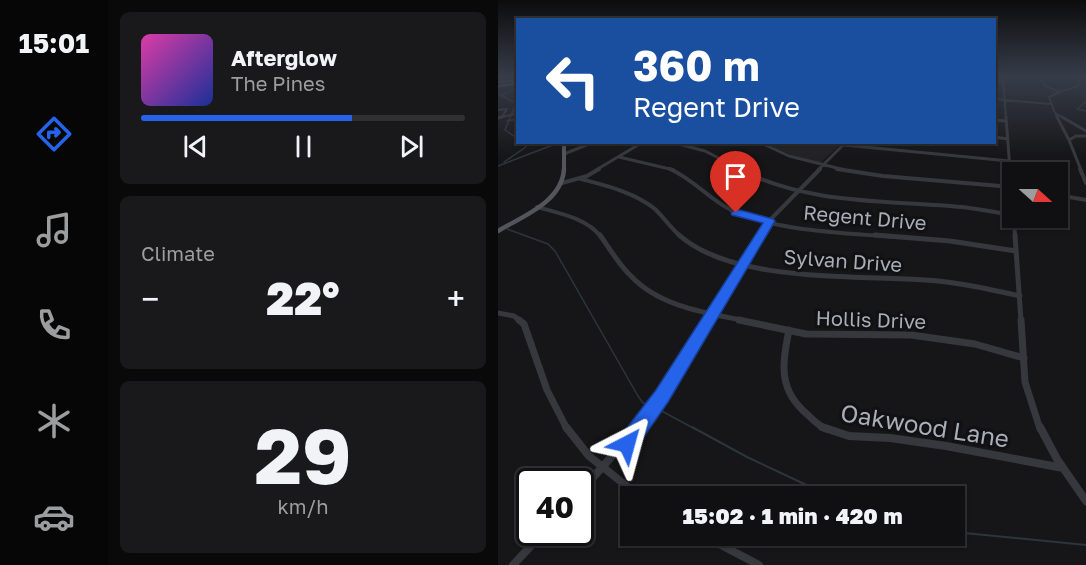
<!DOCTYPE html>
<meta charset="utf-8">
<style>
body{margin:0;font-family:"Golos Text",sans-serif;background:#19191b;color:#f1f3f6;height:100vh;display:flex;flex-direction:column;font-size:22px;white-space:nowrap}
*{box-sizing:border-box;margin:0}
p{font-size:20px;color:#9c9d9f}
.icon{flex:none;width:33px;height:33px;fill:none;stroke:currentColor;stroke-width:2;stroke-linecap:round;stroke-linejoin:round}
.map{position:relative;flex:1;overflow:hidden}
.drawer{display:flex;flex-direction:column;gap:12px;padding:12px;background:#09090a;width:390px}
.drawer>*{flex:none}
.hud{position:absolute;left:18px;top:18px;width:480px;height:126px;border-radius:0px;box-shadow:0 2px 4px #0004,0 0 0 2px #303032;background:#1a4fa0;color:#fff;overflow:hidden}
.needle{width:39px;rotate:111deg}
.tools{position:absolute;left:504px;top:162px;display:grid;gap:12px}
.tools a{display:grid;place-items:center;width:66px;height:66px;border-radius:0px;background:#101012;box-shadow:0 2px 4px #0004,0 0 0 2px #303032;font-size:30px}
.speed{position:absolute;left:18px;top:468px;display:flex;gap:12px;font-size:30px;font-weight:700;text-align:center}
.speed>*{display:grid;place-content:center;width:78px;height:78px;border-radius:50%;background:#101012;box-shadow:0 2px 4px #0004,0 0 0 2px #303032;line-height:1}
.speed .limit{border:3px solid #111;border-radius:9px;background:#fff;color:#111}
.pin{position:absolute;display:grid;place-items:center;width:51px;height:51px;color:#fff;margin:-62px -26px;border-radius:50% 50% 50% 0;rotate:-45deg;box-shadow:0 0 6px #0007}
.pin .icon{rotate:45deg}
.me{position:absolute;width:66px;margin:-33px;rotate:39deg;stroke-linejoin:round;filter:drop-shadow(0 0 4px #0008)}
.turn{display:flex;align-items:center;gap:21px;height:126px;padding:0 18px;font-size:27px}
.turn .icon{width:78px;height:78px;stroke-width:2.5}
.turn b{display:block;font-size:42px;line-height:51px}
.big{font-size:45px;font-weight:800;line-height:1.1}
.drawer .widget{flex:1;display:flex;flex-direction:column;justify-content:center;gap:9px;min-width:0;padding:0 21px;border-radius:9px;background:#19191b}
.drawer .dial{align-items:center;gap:0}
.dial b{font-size:78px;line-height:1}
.song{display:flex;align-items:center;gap:18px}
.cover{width:72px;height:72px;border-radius:9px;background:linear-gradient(135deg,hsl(320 70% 55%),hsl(230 70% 35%))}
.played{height:6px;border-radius:3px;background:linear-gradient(90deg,#2563eb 65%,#303032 65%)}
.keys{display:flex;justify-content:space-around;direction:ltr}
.heat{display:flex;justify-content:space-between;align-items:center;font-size:33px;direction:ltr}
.trip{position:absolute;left:122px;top:486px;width:345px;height:60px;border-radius:0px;background:#101012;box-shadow:0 2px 4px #0004,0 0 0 2px #303032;font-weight:800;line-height:60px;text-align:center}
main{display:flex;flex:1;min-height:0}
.tabs{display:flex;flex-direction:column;width:108px;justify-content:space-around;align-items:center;background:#060607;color:#9c9d9f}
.tabs .icon{width:42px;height:42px}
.tabs .active{color:#2563eb}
.tabs b{font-size:27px;color:#f1f3f6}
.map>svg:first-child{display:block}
.built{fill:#222225}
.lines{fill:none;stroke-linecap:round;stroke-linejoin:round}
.stream-far1{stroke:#2c353c;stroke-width:1.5}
.stream{stroke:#2c353c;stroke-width:2}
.minor-far5{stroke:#37383d;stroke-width:2}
.minor-far4{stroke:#37383d;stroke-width:3}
.minor-far3{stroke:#37383d;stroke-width:4}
.minor-far2{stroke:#37383d;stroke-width:5}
.minor-far1{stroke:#37383d;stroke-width:7}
.minor{stroke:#37383d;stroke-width:8}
.major-far2{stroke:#53555c;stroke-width:3}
.major-far1{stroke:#53555c;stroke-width:4}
.major{stroke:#53555c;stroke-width:4.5}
.highway{fill:#63666e;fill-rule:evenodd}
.route{fill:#2563eb;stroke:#184099;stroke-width:1.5}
.labels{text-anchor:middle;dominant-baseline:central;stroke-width:6;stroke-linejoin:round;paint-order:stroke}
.street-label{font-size:20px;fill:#a8adb8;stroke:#111113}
.near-street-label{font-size:24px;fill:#a8adb8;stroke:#111113}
</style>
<main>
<nav class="tabs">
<b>15:01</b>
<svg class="icon active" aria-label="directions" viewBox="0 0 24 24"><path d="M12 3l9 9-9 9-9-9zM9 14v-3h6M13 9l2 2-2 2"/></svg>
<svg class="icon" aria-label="music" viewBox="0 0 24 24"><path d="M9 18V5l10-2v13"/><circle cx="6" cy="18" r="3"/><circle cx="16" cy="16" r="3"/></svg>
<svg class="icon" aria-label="phone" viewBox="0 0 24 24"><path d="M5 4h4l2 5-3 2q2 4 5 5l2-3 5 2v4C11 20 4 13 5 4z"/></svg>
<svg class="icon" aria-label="climate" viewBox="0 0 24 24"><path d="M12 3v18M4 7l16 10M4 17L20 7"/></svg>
<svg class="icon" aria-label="car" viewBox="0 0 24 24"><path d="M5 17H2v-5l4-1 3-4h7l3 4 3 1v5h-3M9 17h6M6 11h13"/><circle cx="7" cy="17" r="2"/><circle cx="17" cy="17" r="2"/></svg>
</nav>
<section class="drawer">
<div class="widget">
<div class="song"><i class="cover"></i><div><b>Afterglow</b><p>The Pines</p></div></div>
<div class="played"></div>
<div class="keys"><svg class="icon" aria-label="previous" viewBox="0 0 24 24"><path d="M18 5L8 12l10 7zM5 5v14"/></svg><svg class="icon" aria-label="pause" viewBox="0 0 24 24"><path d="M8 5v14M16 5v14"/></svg><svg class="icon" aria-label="next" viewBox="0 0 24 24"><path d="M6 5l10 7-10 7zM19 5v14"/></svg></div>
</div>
<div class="widget"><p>Climate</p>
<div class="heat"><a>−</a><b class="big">22°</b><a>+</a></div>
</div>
<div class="widget dial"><b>29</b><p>km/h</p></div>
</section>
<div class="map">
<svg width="588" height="565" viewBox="0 0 588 565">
<rect width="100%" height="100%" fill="#161618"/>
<path class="built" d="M265,143H344L322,163L296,156Z"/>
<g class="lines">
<path class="stream-far1" d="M0,94L18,103L7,130L20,139
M2,95L10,93
M588,101L579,109L588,111
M9,121L20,119
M6,162L28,147L26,142
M0,166L60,143
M9,229L50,244L57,251L140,396L145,403L154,406
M158,408L197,429"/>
<path class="stream" d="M194,427L249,457L332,496
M456,532L588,545"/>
<path class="minor-far5" d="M505,77L508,118
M542,77L546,85L562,92L580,86L581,77
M496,81L505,82
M562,92L551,97L557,113L566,118
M496,99L552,104
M0,110L9,109L4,117
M558,115L560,118
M0,118L20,113"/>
<path class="minor-far4" d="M508,117L512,170
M559,117L571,140
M564,117L588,131
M0,118L4,117
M496,120L508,121
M496,137L510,139
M173,142L207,151L244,170
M261,142L291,156L347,170
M346,145L511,161
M66,154L96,142
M121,157L176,170
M98,170L145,142
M320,170L348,142
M583,170L571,140L578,136H588"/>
<path class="minor-far3" d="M172,169C195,179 211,199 233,210C274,231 350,233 396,237
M241,169C309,205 389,200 464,207C480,209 497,212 514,215
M339,169L385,176L514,187
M512,169L514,201
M582,169L588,183
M83,179C109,186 136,192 157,209C166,218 173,228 183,237
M64,183L89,176L101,169
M560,195L588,200
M39,207C60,213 89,218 103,237
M516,218L517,237
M261,237L271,221L322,169"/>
<path class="minor-far2" d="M102,235C112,249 121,265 133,276C162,307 209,313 248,321
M181,235C235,283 357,275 427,280C459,282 490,289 522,296
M377,235L452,241L518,251
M517,235L523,321
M0,313L16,316L22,321
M209,321L262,235"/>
<path class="minor-far1" d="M21,320L26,324L49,390L69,429
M241,320L308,334L413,335L477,344L526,358
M523,320L527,382L542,429
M291,330C284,365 280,390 310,415C316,421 321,426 328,429
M139,429L147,420L210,320"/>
<path class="minor" d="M68,427L91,456L141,496
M324,427L351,436L392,438L448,446L565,468
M542,427L559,459L588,501
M82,492L140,427
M206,536L261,565
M15,565L46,532"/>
<path class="major-far2" d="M0,77H5
M0,86L20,83"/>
<path class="major-far1" d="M66,142V170"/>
<path class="major" d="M0,231C25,216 64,202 66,169"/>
<path class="highway" d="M20,79V81L0,83V81Z"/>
</g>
<linearGradient id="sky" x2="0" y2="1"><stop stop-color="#0c0c0d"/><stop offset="0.49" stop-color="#363c48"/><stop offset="1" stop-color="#363c48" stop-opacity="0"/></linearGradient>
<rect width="588" height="156" fill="url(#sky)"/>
<path class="route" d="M238,209L275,219L277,221L170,402L136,451L129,453L122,451L119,444L122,437L158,390L265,223L234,215L233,213Z"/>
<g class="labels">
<g class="street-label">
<text transform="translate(367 217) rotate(5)">Regent Drive</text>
<text transform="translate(345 260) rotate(4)">Sylvan Drive</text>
<text transform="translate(373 319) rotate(2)">Hollis Drive</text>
</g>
<g class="near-street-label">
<text transform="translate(427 425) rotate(9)">Oakwood Lane</text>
</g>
</g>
</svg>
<div class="tools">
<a><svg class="needle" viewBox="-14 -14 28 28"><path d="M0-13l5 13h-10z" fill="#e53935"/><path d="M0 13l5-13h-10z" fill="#9c9d9f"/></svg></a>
</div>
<div class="speed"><div class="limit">40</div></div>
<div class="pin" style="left:238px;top:213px;background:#d93025"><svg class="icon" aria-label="arrive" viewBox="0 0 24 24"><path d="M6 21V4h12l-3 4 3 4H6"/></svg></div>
<svg class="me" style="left:129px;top:444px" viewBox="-20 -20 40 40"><path d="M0-17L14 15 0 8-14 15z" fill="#2563eb" stroke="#fff" stroke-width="4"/></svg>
<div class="trip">15:02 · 1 min · 420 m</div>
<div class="hud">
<div class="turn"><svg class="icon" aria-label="left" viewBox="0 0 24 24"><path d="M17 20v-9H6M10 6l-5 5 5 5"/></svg><div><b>360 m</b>Regent Drive</div></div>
</div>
</div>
</main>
